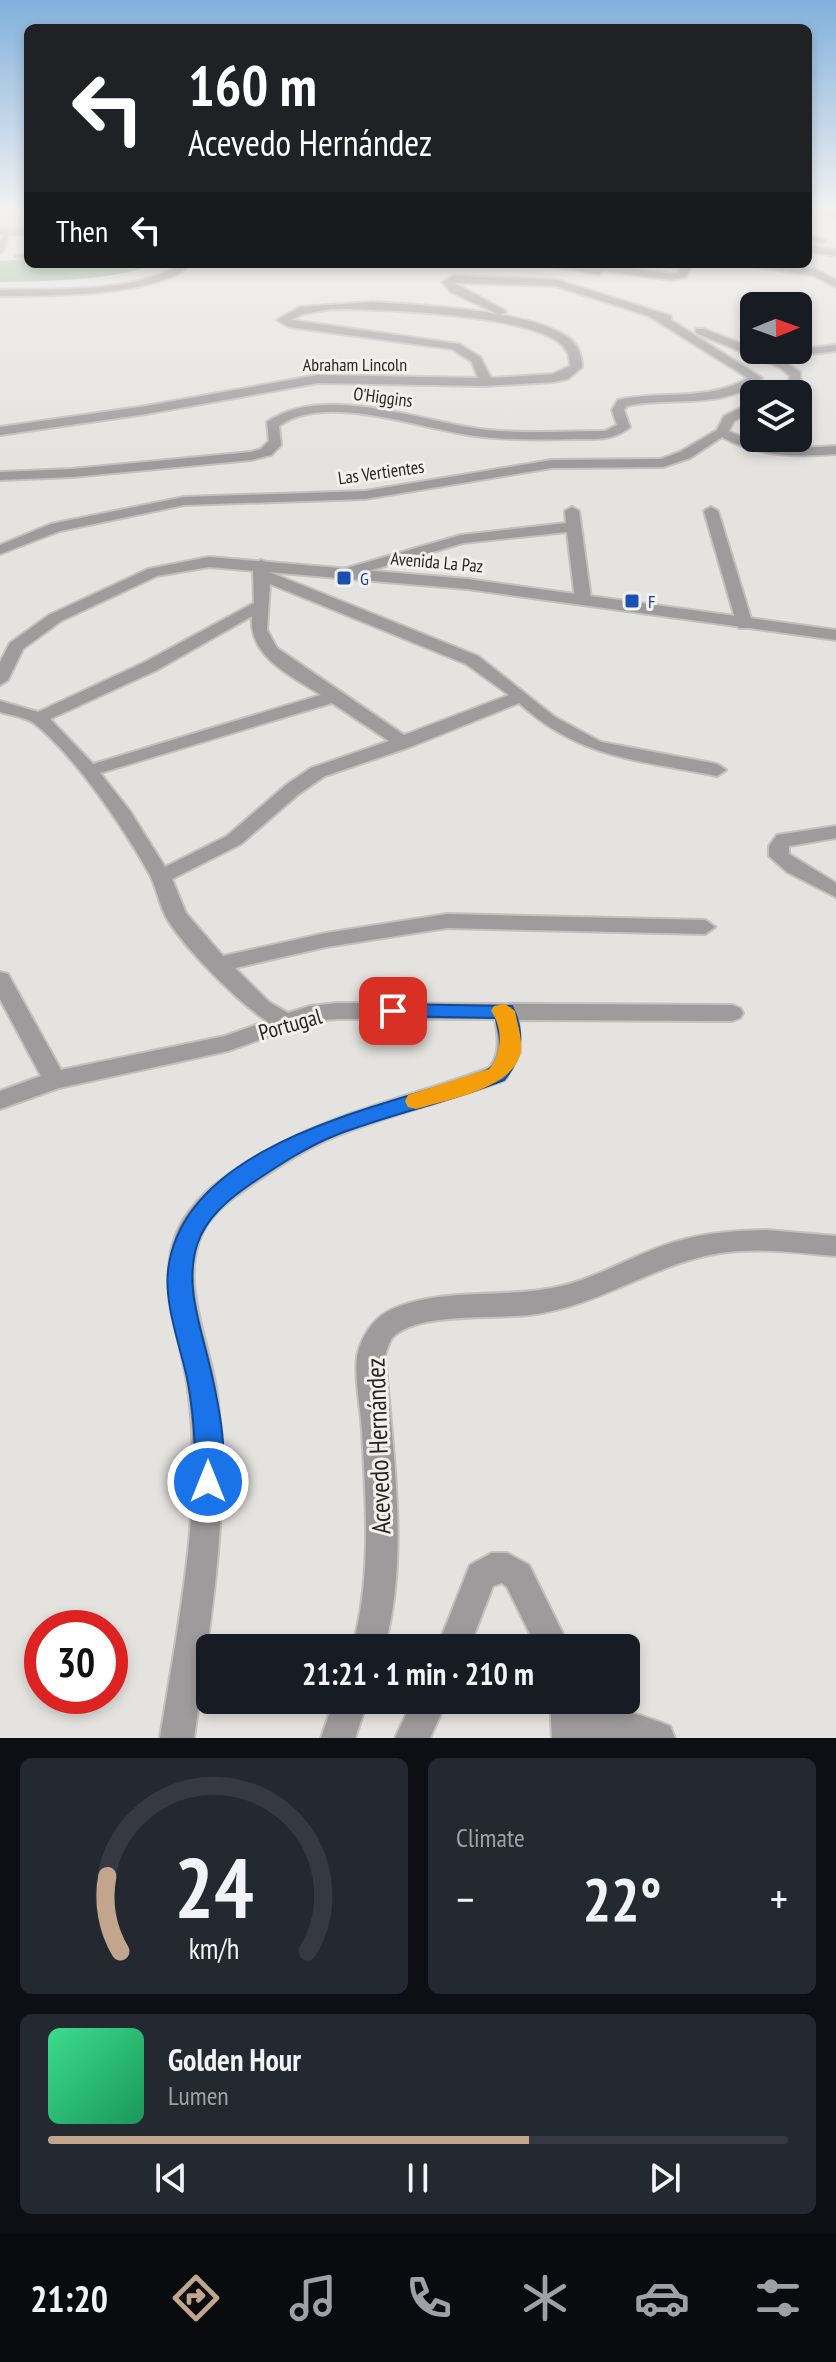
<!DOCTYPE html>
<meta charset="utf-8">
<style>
body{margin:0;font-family:"PT Sans Narrow",sans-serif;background:#242831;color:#f1f3f6;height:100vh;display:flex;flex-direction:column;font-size:30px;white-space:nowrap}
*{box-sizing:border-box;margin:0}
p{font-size:26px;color:#9ea1a6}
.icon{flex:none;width:44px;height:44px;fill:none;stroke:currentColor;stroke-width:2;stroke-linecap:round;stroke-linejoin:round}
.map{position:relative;height:1738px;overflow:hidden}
.sheet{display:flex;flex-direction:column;gap:20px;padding:20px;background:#0d0f14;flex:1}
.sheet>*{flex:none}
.hud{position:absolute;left:24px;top:24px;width:788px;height:244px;border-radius:12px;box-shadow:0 4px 12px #0003;background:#202124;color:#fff;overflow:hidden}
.needle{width:52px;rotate:89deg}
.buttons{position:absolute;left:740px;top:292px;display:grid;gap:16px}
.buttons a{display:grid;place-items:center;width:72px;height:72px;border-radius:12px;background:#171b24;box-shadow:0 4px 12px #0003;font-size:40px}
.speed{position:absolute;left:24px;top:1610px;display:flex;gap:16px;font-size:40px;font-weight:700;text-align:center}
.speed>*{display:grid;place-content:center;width:104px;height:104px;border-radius:50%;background:#171b24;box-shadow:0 4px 12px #0003;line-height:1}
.speed .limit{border:12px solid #d22;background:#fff;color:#111}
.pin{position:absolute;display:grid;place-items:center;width:68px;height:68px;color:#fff;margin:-34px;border-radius:16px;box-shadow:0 4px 12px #0006}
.me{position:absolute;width:88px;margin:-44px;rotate:0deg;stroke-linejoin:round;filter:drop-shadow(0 0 6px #0008)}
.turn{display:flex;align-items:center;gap:28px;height:168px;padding:0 32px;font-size:36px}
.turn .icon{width:104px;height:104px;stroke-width:2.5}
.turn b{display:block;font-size:56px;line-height:68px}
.then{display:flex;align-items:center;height:76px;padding:0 32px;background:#0003;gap:16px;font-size:30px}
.big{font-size:60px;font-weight:700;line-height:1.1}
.sheet .tile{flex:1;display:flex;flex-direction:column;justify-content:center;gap:12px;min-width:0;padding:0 28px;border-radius:12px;background:#242831}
.sheet .dial{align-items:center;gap:0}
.dial svg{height:208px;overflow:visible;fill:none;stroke:#363941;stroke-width:7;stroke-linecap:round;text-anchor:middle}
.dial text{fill:#f1f3f6;stroke:none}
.song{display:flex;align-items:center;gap:24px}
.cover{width:96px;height:96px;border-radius:12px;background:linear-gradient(135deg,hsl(150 70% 55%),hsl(150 70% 35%))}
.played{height:8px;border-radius:4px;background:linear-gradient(90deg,#c1a68d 65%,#363941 65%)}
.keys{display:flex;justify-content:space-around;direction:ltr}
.heat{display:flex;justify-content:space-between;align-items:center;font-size:44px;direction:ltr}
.sheet .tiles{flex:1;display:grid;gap:20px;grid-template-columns:1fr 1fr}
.tile:last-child{grid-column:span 2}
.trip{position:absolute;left:196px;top:1634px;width:444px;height:80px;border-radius:12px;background:#171b24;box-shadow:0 4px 12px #0003;font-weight:700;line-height:80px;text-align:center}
.tabs{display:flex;height:128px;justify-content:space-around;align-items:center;background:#090b0e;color:#9ea1a6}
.tabs .icon{width:56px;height:56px}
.tabs .current{color:#c1a68d}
.tabs b{font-size:36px;color:#f1f3f6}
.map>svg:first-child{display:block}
.green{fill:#98be9e}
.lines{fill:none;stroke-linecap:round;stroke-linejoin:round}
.service-casing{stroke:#c3c1be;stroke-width:4}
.minor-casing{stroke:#c3c1be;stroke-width:4}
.tertiary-casing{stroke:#c3c1be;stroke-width:4}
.service{fill:#9d9b9b;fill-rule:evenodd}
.minor{fill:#9d9b9b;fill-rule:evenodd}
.tertiary{fill:#9d9b9b;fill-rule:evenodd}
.route{fill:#1a73e8;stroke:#114b97;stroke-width:2}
.slow{fill:#f59e0b}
.transit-dot{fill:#1a4fb4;stroke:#f3f0ed;stroke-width:3}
.labels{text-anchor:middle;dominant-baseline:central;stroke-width:6;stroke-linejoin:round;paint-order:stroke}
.far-street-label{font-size:18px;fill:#272625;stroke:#f3f0ed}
.far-transit-label{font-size:18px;fill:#164399;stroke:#f3f0ed;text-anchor:start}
.street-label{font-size:22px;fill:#272625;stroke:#f3f0ed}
.near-street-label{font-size:26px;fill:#272625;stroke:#f3f0ed}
</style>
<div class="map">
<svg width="836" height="1738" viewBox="0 0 836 1738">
<rect width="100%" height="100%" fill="#e5e3df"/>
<path class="green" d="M28,259V264H158C107,281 54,281 0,282V261Z"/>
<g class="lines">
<g class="service-casing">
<path id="service" d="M5,231L10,232L3,251L0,253V243Z
M808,235L825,240L826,241L823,243L808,239Z
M28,254V258L15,256Z"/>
</g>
<g class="minor-casing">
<path id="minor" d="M817,210L836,211V217L818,212Z
M0,229H28V235H0Z
M808,245L836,250V256L808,251Z
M180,264L189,266C157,296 45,296 0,296V290C50,289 139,293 180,264Z
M535,264L601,268L606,265L672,274L678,273L682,264H692L686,277L672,280L604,271L599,274Z
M735,264L815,269L836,280V287L812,275Z
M454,276L557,280L671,316V320L762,378C727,411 670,396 627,406L624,410L630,427C614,441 593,439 573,439C540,440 507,440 475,436C420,429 326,392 279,426L281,445L271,455L251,460L72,477L0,480V472L72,469L251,452L261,449L269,441L267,422C325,382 423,423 488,430C527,434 566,431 605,431L617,425L612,410L618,400C660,390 709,402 748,378L649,316L556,286L454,283L504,310L506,312L500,315L451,292L442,282Z
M372,302C420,305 526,310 566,336C577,343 582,354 582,367L568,379L553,382L485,386L318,383L146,414L0,435V427L146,406L318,375L478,378L472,362L452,349L289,327L277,320L300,307ZM331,309C378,309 528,314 561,344C568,350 570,357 570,366L553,374L491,378L480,357L459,344L291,320L303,314Z
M696,329H704L766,353L836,345V351L779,358L800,372L801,383L786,394H772L789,381L790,376L781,368L696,333Z
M754,401V410L734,421L729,431C763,449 798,449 836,446V454C797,457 758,457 722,437L690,458L663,467L552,468L365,499L184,505L60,531L0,554V545L51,524L184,497L365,491L552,460L661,459L680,452L717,430L724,416Z
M572,507L579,511L591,599L589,602H577L575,599L567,532L463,543L338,580L330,575L333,572L461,535L566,523L565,511Z
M711,507L718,511L753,625L751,628H739L737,625L704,511Z
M261,560L266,562L269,572L478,656L555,717L601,742L717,764L726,770L717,776C639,760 580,759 519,703L410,747L325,776L300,793L241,844L172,879L186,913L223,956L326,933L447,914L705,920L715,927L705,934L447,928L326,947L235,968L269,1002L288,1013L310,1006L337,1003L732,1005L740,1008L743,1013L740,1018L732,1021L518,1020L520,1052L505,1080C447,1102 385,1115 327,1140C303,1151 281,1165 259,1180C241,1192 221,1205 208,1223C174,1275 210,1339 217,1394C231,1509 210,1624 194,1738H160C178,1624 204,1505 188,1389C179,1326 146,1259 195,1204C208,1188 225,1177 242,1166C323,1113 400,1101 489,1068C501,1054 498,1037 495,1019H337L312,1021L228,1051L59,1088L0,1109V1091L41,1076L0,999V972L8,974L61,1070L225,1036L267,1021C239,1003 180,944 165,915C159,902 156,887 150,875C124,828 76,757 35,724C26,717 10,715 0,712V701L38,712L145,662L254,603L253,565ZM270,584L466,664L509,695L404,735L277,648L267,630ZM252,616C248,657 292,676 321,695L93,764L50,719L157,670ZM332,703L389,741L311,768L286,785L227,836L165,867L130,811L100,773Z
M836,826V838L789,846V854L836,883V897L787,872L769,856V846L777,835Z
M766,1230L836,1236V1256C798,1253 758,1247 720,1253C652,1264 601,1306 529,1315C496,1319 415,1312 392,1338C389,1342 387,1350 385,1355C392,1447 410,1558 384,1648H352C372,1579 366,1502 362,1431C361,1410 353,1371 358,1352C364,1332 375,1316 395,1308C443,1288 502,1298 552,1288C598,1280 637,1251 682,1240C710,1232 738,1231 766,1230Z
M492,1553H507L529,1565L570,1648H537L507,1587L502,1583L493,1586L469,1648H437L470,1565Z
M334,1700H368L355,1738H321Z
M413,1700H447L430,1738H395Z
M550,1700C588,1700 633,1711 670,1726L675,1738H552Z"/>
</g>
<g class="tertiary-casing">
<path id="tertiary" d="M209,557L467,579L836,630V640L467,589L209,567L157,576L61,621L23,649L8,680L0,685V662L10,643L49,615L148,569Z"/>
</g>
<use href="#service" class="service"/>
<use href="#minor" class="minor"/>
<use href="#tertiary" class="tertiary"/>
</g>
<linearGradient id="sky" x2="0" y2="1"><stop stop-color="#81b0dc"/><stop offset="0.46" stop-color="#f3f2f1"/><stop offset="1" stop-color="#f3f2f1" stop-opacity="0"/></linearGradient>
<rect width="836" height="454" fill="url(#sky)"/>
<path class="route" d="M393,1004L512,1006C525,1031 523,1059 504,1080C449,1102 391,1114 336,1135C306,1147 279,1165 252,1183C229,1199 206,1217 197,1245C185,1283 199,1322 208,1359C216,1392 232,1459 218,1491L208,1494L198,1491C192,1477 196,1464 195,1449C194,1428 192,1404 188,1383C181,1347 164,1306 168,1270C182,1155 346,1115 438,1087C455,1082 489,1076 498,1060C504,1047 498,1031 496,1018L385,1016L382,1011Z"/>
<path class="slow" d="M505,1004L515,1011C517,1023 522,1037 521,1049C518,1088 448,1099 416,1109L408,1107L405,1101L408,1095L489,1069C503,1054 503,1027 491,1011L494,1006Z"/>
<g class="transit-dot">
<rect x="336" y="570" width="16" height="16" rx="4"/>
<rect x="624" y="593" width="16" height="16" rx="4"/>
</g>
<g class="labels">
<g class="far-street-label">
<text x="355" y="364">Abraham Lincoln</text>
<text transform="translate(383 397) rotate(7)">O'Higgins</text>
<text transform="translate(381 472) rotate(-8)">Las Vertientes</text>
<text transform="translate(437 562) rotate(5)">Avenida La Paz</text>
</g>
<g class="far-transit-label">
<text x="360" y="578">G</text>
<text x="648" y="601">F</text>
</g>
<g class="street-label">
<text transform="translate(290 1024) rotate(-16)">Portugal</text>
</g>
<g class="near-street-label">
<text transform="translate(378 1446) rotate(-92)">Acevedo Hernández</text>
</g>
</g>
</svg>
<div class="buttons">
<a><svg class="needle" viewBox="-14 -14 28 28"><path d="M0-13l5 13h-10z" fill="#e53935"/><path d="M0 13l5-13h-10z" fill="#9ea1a6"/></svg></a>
<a><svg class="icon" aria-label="layers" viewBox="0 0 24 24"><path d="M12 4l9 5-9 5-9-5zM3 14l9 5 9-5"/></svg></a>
</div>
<div class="speed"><div class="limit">30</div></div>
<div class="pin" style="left:393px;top:1011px;background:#d93025"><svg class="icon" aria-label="arrive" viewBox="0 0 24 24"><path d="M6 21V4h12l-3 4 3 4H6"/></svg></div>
<svg class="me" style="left:208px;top:1482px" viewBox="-20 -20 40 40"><circle r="17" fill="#1a73e8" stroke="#fff" stroke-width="3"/><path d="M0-11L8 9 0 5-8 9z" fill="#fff"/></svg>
<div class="trip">21:21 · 1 min · 210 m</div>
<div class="hud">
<div class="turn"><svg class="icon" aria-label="left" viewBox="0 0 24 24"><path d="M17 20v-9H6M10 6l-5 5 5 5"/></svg><div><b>160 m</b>Acevedo Hernández</div></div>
<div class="then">Then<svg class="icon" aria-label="left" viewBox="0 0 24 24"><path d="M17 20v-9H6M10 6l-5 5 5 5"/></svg></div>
</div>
</div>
<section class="sheet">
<div class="tiles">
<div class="tile dial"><svg viewBox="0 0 100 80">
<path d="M14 69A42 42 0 1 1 86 69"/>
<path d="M14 69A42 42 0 0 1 9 40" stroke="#c1a68d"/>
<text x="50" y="56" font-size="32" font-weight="700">24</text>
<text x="50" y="72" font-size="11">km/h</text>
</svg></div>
<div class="tile"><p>Climate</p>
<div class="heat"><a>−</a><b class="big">22°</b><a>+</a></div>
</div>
<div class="tile">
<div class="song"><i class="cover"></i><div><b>Golden Hour</b><p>Lumen</p></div></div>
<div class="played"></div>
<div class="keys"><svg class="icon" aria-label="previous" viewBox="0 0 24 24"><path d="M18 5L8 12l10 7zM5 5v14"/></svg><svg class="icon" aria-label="pause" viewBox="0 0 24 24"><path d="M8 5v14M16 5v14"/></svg><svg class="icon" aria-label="next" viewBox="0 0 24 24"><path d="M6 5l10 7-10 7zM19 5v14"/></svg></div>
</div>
</div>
</section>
<nav class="tabs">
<b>21:20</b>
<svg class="icon current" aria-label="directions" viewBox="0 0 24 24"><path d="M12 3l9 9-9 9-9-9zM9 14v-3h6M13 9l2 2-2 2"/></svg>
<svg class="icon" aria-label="music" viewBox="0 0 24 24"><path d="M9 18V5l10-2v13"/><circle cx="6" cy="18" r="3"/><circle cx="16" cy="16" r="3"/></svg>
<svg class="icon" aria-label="phone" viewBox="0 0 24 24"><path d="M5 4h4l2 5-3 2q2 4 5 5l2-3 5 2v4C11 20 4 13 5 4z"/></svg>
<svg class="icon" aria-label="climate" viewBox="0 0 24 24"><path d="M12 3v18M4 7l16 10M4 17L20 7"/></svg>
<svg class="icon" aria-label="car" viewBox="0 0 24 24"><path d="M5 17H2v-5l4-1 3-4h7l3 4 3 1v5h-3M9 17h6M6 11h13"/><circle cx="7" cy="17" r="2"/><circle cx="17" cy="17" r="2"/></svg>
<svg class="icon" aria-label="filters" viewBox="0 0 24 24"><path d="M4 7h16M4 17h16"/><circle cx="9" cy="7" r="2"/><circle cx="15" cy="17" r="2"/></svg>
</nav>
